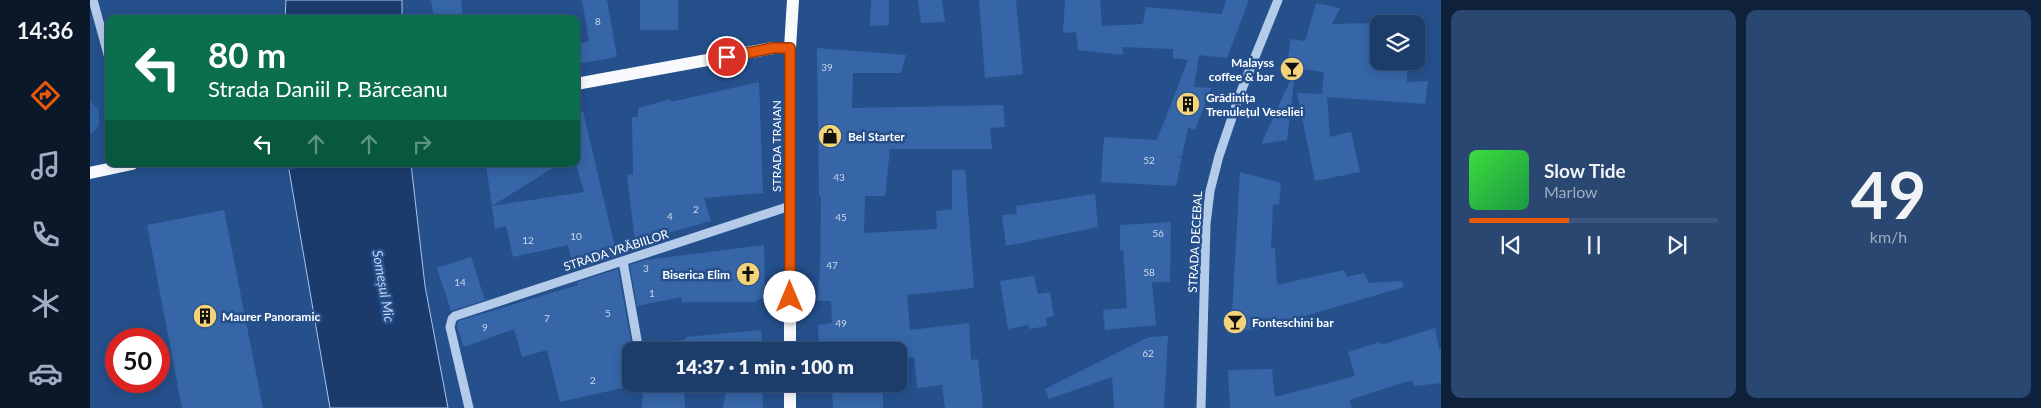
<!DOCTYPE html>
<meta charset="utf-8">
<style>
body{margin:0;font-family:Lato,sans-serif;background:#294771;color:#f1f3f6;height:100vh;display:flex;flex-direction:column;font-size:19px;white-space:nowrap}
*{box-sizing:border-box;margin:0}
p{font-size:16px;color:#a0adc0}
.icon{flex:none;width:28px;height:28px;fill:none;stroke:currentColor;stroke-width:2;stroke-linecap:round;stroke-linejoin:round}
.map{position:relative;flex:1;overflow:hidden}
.panel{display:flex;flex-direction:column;gap:10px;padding:10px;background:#0f213a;width:600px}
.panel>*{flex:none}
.guide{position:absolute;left:15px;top:15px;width:475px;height:152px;border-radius:10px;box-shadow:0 2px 12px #0003,0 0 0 1px #3a567d;background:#0b6e4f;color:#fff;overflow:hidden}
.buttons{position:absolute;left:1280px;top:15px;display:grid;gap:10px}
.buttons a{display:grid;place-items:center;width:55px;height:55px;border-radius:10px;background:#1c3c69;box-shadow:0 2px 12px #0003,0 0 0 1px #3a567d;font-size:25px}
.speed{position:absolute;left:15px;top:328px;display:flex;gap:10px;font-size:25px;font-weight:700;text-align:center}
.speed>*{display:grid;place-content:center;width:65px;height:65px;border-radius:50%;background:#1c3c69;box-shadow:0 2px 12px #0003,0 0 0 1px #3a567d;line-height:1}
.speed .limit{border:8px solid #d22;background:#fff;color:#111}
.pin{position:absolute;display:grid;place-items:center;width:42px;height:42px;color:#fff;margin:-21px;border:2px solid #fff;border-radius:50%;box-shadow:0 1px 5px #0007}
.me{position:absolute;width:55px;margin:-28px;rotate:0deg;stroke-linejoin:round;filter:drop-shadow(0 0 4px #0008)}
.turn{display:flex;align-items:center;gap:18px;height:105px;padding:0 20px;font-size:22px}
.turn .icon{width:65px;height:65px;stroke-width:2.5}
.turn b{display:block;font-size:35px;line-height:42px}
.lanes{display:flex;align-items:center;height:48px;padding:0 20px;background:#0003;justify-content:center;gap:25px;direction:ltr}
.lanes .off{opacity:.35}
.panel .card{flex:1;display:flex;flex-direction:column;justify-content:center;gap:8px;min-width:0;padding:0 18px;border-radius:10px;background:#294771}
.panel .dial{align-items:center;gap:0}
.dial b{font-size:65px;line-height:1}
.song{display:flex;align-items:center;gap:15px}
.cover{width:60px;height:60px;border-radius:8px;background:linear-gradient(135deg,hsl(120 70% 55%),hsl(140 70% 35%))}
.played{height:5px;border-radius:2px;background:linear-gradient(90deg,#ea580c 40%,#3a567d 40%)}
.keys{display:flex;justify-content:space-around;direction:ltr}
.panel .tiles{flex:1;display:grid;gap:10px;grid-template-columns:repeat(2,1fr)}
.trip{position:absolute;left:532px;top:342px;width:285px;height:50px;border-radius:10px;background:#1c3c69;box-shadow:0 2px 12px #0003,0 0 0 1px #3a567d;font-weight:800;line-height:50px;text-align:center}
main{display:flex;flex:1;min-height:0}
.tab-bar{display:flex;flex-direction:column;width:90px;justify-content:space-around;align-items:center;background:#0b182a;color:#a0adc0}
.tab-bar .icon{width:35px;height:35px}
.tab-bar .selected{color:#ea580c}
.tab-bar b{font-size:22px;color:#f1f3f6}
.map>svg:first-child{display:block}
.green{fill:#3061a3}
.water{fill:#1a3b6c;stroke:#a8c6eb}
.pier{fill:#25508c}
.building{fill:#3666a8}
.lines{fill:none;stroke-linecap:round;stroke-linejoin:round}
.minor{stroke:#b4cbea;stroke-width:9}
.major{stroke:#f8fafe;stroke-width:12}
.route-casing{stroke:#983908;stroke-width:12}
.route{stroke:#ea580c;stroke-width:9}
.labels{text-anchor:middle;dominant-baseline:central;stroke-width:5;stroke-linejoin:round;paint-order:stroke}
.number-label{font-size:10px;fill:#cdd9e9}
.poi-label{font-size:12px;font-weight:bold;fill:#fff;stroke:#25508c;text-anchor:start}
.street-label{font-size:12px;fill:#fff;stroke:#25508c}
.water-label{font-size:14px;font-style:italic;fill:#c0d5f1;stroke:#25508c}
</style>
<main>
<nav class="tab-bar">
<b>14:36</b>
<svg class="icon selected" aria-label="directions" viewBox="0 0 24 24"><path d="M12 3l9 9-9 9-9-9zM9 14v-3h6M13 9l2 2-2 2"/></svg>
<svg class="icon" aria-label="music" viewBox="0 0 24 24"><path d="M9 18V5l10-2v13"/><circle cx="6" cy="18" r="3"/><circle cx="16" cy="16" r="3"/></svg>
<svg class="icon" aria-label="phone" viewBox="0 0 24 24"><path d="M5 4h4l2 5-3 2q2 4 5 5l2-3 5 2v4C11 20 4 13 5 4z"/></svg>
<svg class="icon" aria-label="climate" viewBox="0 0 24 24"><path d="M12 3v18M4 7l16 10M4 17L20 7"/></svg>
<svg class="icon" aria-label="car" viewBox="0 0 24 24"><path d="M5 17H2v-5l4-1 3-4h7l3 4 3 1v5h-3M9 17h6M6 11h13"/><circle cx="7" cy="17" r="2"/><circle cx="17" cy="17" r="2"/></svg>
</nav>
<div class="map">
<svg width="1351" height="408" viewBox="0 0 1351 408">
<rect width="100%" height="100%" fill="#25508c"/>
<path class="green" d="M0,100L9,111V125L3,133L0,134Z"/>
<path class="water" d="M196,0H312V19H195Z
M198,164H321L335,286L358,408H240Z"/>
<path class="pier" d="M198,164H236L198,170Z"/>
<path class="building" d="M341,0H371L373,19H344Z
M492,0H517L527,57L486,64V44L499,41Z
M550,0H588V30H550Z
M781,0H799V25L780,26Z
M828,0H852L855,22L831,23Z
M889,0H926L933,74L895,78Z
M975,0H1010L1012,26L1053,24L1056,7L1132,14L1136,0H1159L1137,58L1109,55L1104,87L1121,88L1105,130L1098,128L1092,156L1088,157L1092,158L1086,186L1011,182L1014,137L1067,140L1098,60L1083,58V49L1032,47L1033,55L988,50L986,32L973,33Z
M1226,3L1250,8L1242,24L1286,23L1289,61H1317V82L1338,81L1335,104L1237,97L1240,137L1261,132L1270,172L1225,181L1207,93L1232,94L1234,72L1204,68L1203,58H1198L1201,39L1215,41Z
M727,48L816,55L811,73H763L762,108L913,105L915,127L900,128L902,149H800L795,196H775L774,233L847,229L846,211L862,209V170H875L884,288L817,295L820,330L879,323L881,360L888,359L893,408H855L852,385L827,388L824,357L809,358V351H729L728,325L742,323L741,301H727L730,270L731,196H729Z
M1200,81L1204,82L1197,140L1171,144Z
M669,82L673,193L614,198L621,221L545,242L537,175L543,174L542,117H548V108L581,99V102Z
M493,111L527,256L484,270L478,245L423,257L416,226L405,229L396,164H469L402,206L494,192L486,164V112Z
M1150,172L1191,183L1189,205L1183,204L1181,249L1185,248L1187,285L1254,270L1257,277L1274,273L1279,283L1312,281L1314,287L1171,329L1141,331Z
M1005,194L1008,227L916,246L912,215L927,214L926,206Z
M134,210L173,408H92L57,225Z
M1081,222L1080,282H1062L1066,325L1015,330L1013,310L1037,308L1033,250H1030V225Z
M674,245L675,299L666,300L667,302H592V297L547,306L540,265L556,260Z
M381,257L395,300L361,311L347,268Z
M528,269L543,351H541V386L470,402L457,350L432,357L424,329L374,347L367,326L368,321L488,285L487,282Z
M944,276L948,294L960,292L964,316L956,318L957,326L939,329L938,325L918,329L910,281Z
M1345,328L1349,349L1351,348V383L1324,386L1322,380L1259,400L1262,408H1140L1138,370L1182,369L1185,397L1265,376L1258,352L1290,342L1291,345Z
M671,330L673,347L634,349V351H575L574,343L596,339L595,337Z
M1078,336L1074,408H1024L1022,377L959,399L955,389L1059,337Z
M553,384H594L595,408H552Z
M637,384H672L673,408H633Z
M793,391V408H743L742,392Z"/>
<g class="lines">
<path class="minor" d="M3,0L19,58
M533,261L549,351
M379,408L360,327L362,319L365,316L700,206
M1111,408L1116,224L1120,191L1129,156L1150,94L1188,0"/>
<path class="major" d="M486,84L683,48H700
M0,173L42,164
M700,351V48L703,0
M700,408V384"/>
</g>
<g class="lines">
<g class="route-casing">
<path id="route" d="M637,57L683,48H700V297"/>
</g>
<use href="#route" class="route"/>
</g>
<defs>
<g id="bar-disc" transform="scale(1.25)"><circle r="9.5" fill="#f4d378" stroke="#25508c"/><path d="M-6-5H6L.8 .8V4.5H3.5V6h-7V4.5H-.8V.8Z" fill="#111"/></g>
<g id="building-disc" transform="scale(1.25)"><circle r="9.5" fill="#f4d378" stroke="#25508c"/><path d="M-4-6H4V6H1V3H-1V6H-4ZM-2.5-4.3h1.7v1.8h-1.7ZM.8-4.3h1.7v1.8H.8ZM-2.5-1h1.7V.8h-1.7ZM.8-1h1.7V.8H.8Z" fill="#111"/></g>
<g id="shop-disc" transform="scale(1.25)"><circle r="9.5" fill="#f4d378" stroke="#25508c"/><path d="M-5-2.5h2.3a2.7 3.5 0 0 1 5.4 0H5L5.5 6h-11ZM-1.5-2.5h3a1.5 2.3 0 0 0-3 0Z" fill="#111"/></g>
<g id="church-disc" transform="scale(1.25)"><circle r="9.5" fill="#f4d378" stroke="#25508c"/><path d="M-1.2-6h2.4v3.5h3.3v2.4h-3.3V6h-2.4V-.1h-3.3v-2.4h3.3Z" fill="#111"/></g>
</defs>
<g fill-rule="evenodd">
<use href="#bar-disc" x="1202" y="69"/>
<use href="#building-disc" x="1098" y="104"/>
<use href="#shop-disc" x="740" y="136"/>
<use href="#church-disc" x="658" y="274"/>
<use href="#building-disc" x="115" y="316"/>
<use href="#bar-disc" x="1145" y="322"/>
</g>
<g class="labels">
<g class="number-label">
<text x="508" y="21">8</text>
<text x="737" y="67">39</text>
<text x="1059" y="160">52</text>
<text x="749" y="177">43</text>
<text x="606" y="209">2</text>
<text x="580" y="216">4</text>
<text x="751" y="217">45</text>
<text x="1068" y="233">56</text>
<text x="486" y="236">10</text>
<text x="438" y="240">12</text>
<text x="742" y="265">47</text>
<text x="556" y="268">3</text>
<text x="1059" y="272">58</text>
<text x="370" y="282">14</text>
<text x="562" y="293">1</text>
<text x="518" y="313">5</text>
<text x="457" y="318">7</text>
<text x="751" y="323">49</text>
<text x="395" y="327">9</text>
<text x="1058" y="353">62</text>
<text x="503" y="380">2</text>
</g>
<g class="poi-label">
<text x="1184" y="62" text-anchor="end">Malayss<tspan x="1184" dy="14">coffee &amp; bar</tspan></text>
<text x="1116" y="97">Grădinița<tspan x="1116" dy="14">Trenulețul Veseliei</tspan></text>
<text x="758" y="136">Bel Starter</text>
<text x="640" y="274" text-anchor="end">Biserica Elim</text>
<text x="132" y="316">Maurer Panoramic</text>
<text x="1162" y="322">Fonteschini bar</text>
</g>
<g class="street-label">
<text transform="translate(686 146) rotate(-90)">STRADA TRAIAN</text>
<text transform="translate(1105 242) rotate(-87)">STRADA DECEBAL</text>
<text transform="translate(526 250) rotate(-18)">STRADA VRĂBIILOR</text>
</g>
<g class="water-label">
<text transform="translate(294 286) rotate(80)">Someșul Mic</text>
</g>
</g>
</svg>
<div class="buttons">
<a><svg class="icon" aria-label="layers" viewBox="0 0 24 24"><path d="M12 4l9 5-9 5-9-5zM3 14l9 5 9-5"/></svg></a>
</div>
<div class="speed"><div class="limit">50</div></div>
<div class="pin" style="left:637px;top:57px;background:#d93025"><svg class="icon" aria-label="arrive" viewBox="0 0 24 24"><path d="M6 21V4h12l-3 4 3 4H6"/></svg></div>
<svg class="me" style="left:700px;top:297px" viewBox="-20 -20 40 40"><circle r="19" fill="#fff"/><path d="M0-13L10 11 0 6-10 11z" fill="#ea580c"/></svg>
<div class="trip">14:37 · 1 min · 100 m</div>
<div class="guide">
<div class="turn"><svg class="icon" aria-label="left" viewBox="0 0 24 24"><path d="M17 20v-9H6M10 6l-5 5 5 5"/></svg><div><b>80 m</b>Strada Daniil P. Bărceanu</div></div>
<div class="lanes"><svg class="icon" aria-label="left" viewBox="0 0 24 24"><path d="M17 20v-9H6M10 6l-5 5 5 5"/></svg><svg class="icon off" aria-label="ahead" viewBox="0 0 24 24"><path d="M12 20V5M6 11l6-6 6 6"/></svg><svg class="icon off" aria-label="ahead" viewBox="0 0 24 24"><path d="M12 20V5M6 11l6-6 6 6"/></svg><svg class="icon off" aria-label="right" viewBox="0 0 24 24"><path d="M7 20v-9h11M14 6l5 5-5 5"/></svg></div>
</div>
</div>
<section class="panel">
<div class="tiles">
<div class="card">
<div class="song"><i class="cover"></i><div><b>Slow Tide</b><p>Marlow</p></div></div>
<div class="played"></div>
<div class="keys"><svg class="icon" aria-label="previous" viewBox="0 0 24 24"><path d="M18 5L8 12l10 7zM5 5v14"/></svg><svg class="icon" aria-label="pause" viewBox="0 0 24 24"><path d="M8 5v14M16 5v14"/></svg><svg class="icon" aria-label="next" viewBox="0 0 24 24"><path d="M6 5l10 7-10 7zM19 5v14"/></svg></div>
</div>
<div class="card dial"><b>49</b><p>km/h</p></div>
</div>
</section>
</main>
